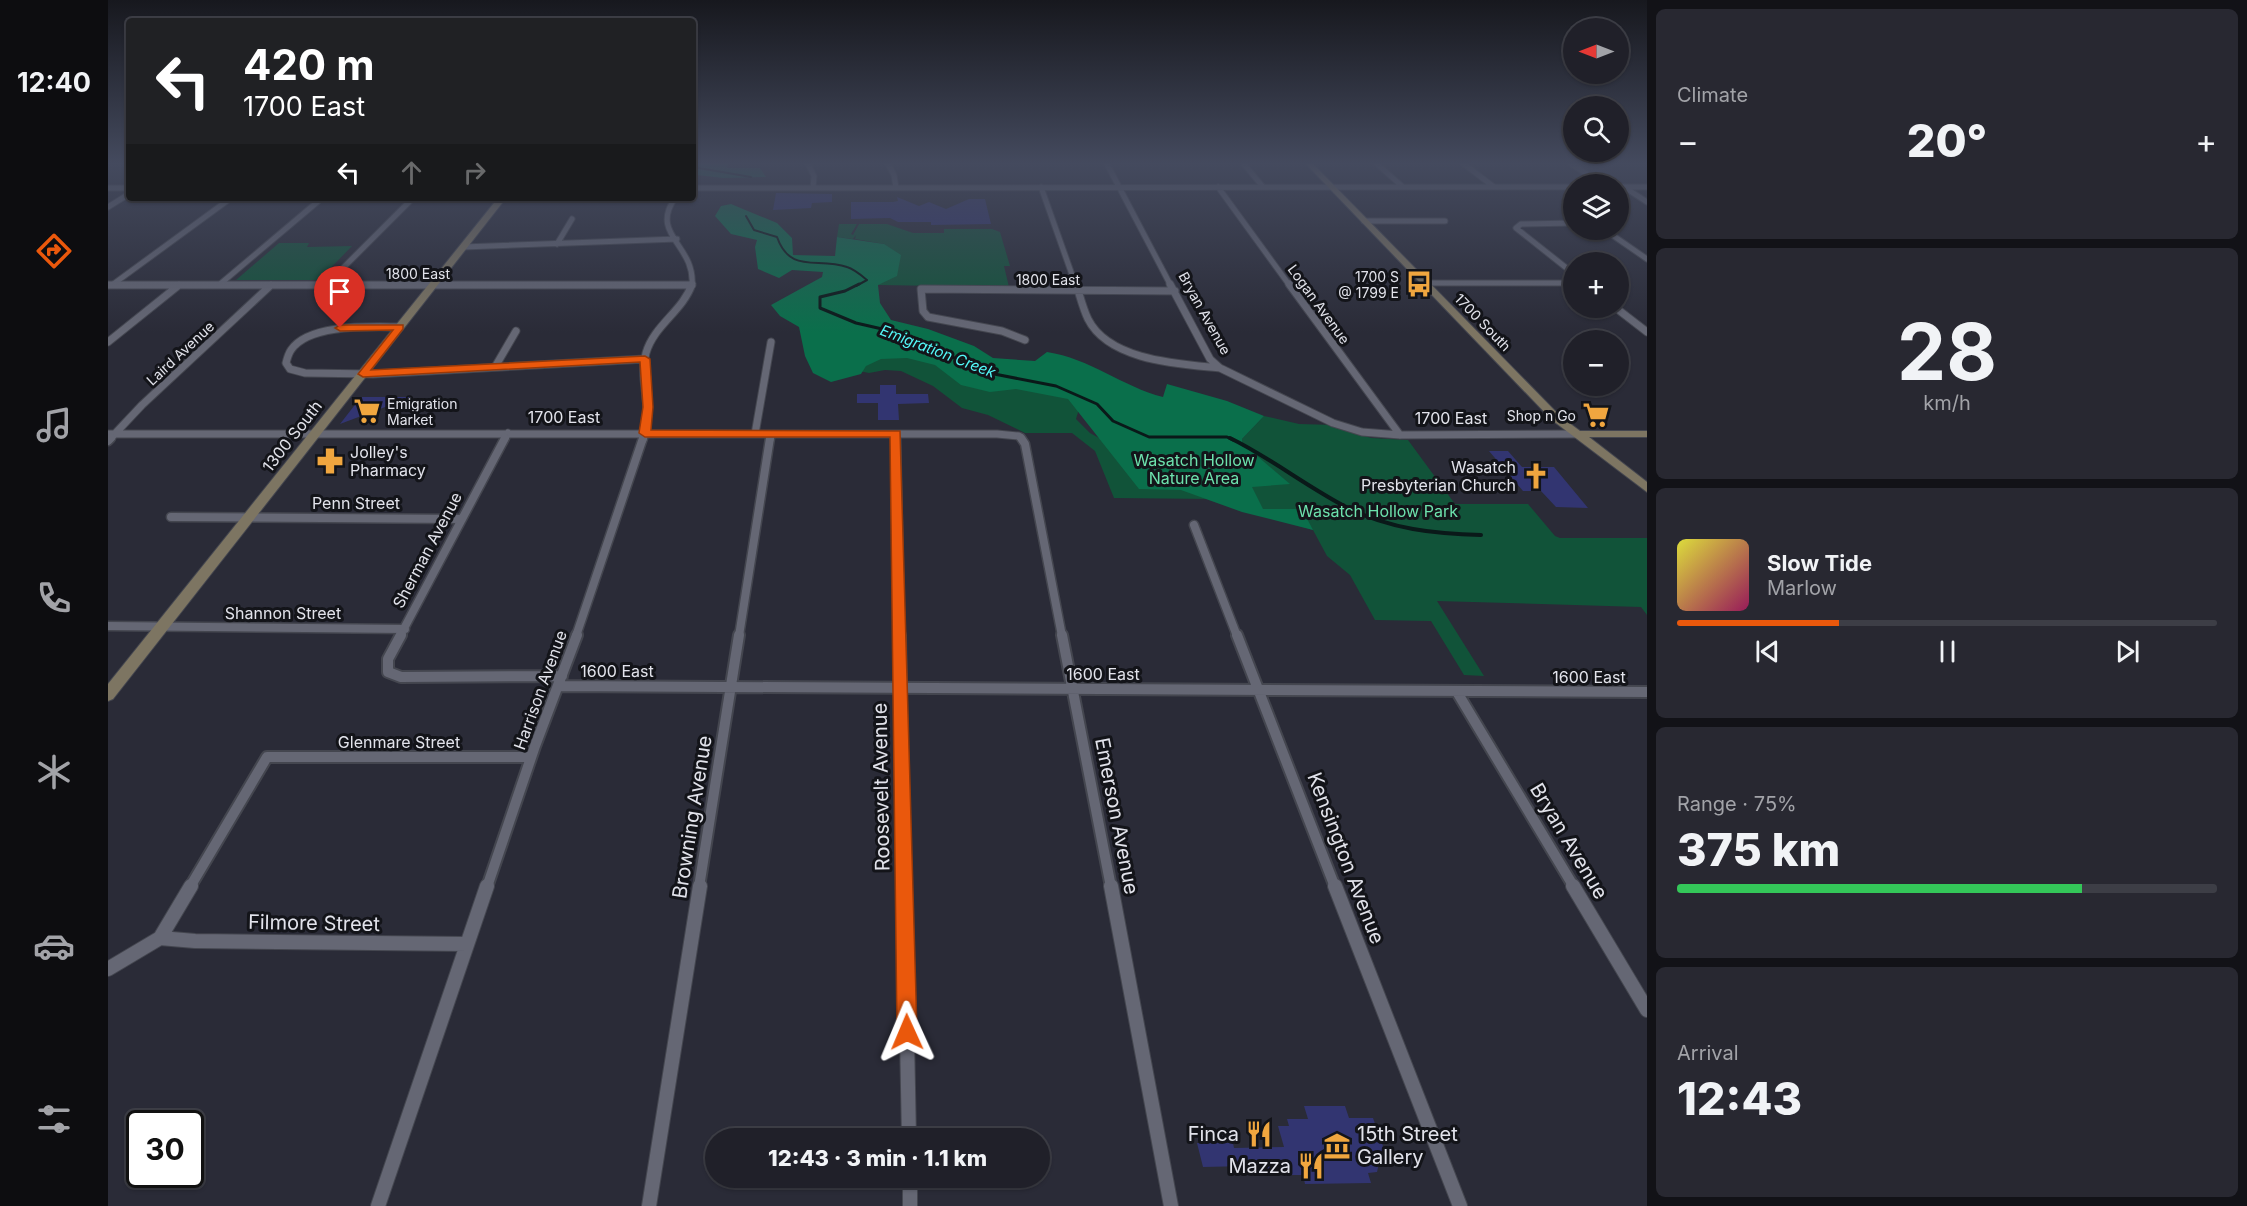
<!DOCTYPE html>
<meta charset="utf-8">
<style>
body{margin:0;font-family:Inter,sans-serif;background:#282831;color:#f1f3f6;height:100vh;display:flex;flex-direction:column;font-size:22px;white-space:nowrap}
*{box-sizing:border-box;margin:0}
p{font-size:20px;color:#a2a3a8}
.icon{flex:none;width:33px;height:33px;fill:none;stroke:currentColor;stroke-width:2;stroke-linecap:round;stroke-linejoin:round}
.map{position:relative;flex:1;overflow:hidden}
.sheet{display:flex;flex-direction:column;gap:9px;padding:9px;background:#121217;width:600px}
.sheet>*{flex:none}
.banner{position:absolute;left:18px;top:18px;width:570px;height:183px;border-radius:6px;box-shadow:0 2px 4px #0004,0 0 0 2px #3d3e46;background:#202124;color:#fff;overflow:hidden}
.needle{width:39px;rotate:270deg}
.buttons{position:absolute;left:1455px;top:18px;display:grid;gap:12px}
.buttons a{display:grid;place-items:center;width:66px;height:66px;border-radius:50%;background:#202029;box-shadow:0 2px 4px #0004,0 0 0 2px #3d3e46;font-size:30px}
.speed{position:absolute;left:18px;top:1110px;display:flex;gap:12px;font-size:30px;font-weight:700;text-align:center}
.speed>*{display:grid;place-content:center;width:78px;height:78px;border-radius:50%;background:#202029;box-shadow:0 2px 4px #0004,0 0 0 2px #3d3e46;line-height:1}
.speed .limit{border:3px solid #111;border-radius:9px;background:#fff;color:#111}
.pin{position:absolute;display:grid;place-items:center;width:51px;height:51px;color:#fff;margin:-62px -26px;border-radius:50% 50% 50% 0;rotate:-45deg;box-shadow:0 0 6px #0007}
.pin .icon{rotate:45deg}
.me{position:absolute;width:66px;margin:-33px;rotate:359deg;stroke-linejoin:round;filter:drop-shadow(0 0 4px #0008)}
.turn{display:flex;align-items:center;gap:21px;height:126px;padding:0 18px;font-size:27px}
.turn .icon{width:78px;height:78px;stroke-width:2.5}
.turn b{display:block;font-size:42px;line-height:51px}
.lanes{display:flex;align-items:center;height:57px;padding:0 18px;background:#0003;justify-content:center;gap:30px;direction:ltr}
.lanes .off{opacity:.35}
.big{font-size:45px;font-weight:800;line-height:1.1}
.sheet .tile{flex:1;display:flex;flex-direction:column;justify-content:center;gap:9px;min-width:0;padding:0 21px;border-radius:9px;background:#282831}
.sheet .dial{align-items:center;gap:0}
.dial b{font-size:78px;line-height:1}
.song{display:flex;align-items:center;gap:18px}
.cover{width:72px;height:72px;border-radius:9px;background:linear-gradient(135deg,hsl(60 70% 55%),hsl(330 70% 35%))}
.played{height:6px;border-radius:3px;background:linear-gradient(90deg,#ea580c 30%,#3d3e46 30%)}
.keys{display:flex;justify-content:space-around;direction:ltr}
.heat{display:flex;justify-content:space-between;align-items:center;font-size:33px;direction:ltr}
.charge{height:9px;border-radius:4px;background:linear-gradient(90deg,#34c759 75%,#3d3e46 0)}
.trip{position:absolute;left:597px;top:1128px;width:345px;height:60px;border-radius:30px;background:#202029;box-shadow:0 2px 4px #0004,0 0 0 2px #3d3e46;font-weight:800;line-height:60px;text-align:center}
main{display:flex;flex:1;min-height:0}
.tab-bar{display:flex;flex-direction:column;width:108px;justify-content:space-around;align-items:center;background:#0d0d10;color:#a2a3a8}
.tab-bar .icon{width:42px;height:42px}
.tab-bar .current{color:#ea580c}
.tab-bar b{font-size:27px;color:#f1f3f6}
.map>svg:first-child{display:block}
.green{fill:#115339}
.forest{fill:#0a6f4b}
.lines{fill:none;stroke-linecap:round;stroke-linejoin:round}
.stream-far2{stroke:#0a1919;stroke-width:2}
.stream-far1{stroke:#0a1919;stroke-width:3}
.stream{stroke:#0a1919;stroke-width:4}
.building{fill:#323571}
.street-far4-casing{stroke:#44464f;stroke-width:7}
.street-far3-casing{stroke:#44464f;stroke-width:9}
.street-far2-casing{stroke:#44464f;stroke-width:11}
.street-far1-casing{stroke:#44464f;stroke-width:14}
.street-casing{stroke:#44464f;stroke-width:16}
.secondary-casing{stroke:#44464f;stroke-width:2}
.street-far4{stroke:#656774;stroke-width:5}
.street-far3{stroke:#656774;stroke-width:7}
.street-far2{stroke:#656774;stroke-width:8}
.street-far1{stroke:#656774;stroke-width:10}
.street{stroke:#656774;stroke-width:14}
.secondary{fill:#7d7562;fill-rule:evenodd}
.route{fill:#ea580c;stroke:#983908;stroke-width:1.5}
.labels{text-anchor:middle;dominant-baseline:central;stroke-width:6;stroke-linejoin:round;paint-order:stroke}
.far-street-label{font-size:14px;fill:#e2e3eb;stroke:#131419}
.far-poi-label{font-size:14px;fill:#e2e3eb;stroke:#131419;text-anchor:end}
.far-water-label{font-size:15px;font-style:italic;fill:#53f7f7;stroke:#131419}
.street-label{font-size:16px;fill:#e2e3eb;stroke:#131419}
.poi-label{font-size:16px;fill:#e2e3eb;stroke:#131419;text-anchor:start}
.park-label{font-size:16px;fill:#6de2ad;stroke:#131419}
.near-street-label{font-size:20px;fill:#e2e3eb;stroke:#131419}
.near-poi-label{font-size:20px;fill:#e2e3eb;stroke:#131419;text-anchor:end}
</style>
<main>
<nav class="tab-bar">
<b>12:40</b>
<svg class="icon current" aria-label="directions" viewBox="0 0 24 24"><path d="M12 3l9 9-9 9-9-9zM9 14v-3h6M13 9l2 2-2 2"/></svg>
<svg class="icon" aria-label="music" viewBox="0 0 24 24"><path d="M9 18V5l10-2v13"/><circle cx="6" cy="18" r="3"/><circle cx="16" cy="16" r="3"/></svg>
<svg class="icon" aria-label="phone" viewBox="0 0 24 24"><path d="M5 4h4l2 5-3 2q2 4 5 5l2-3 5 2v4C11 20 4 13 5 4z"/></svg>
<svg class="icon" aria-label="climate" viewBox="0 0 24 24"><path d="M12 3v18M4 7l16 10M4 17L20 7"/></svg>
<svg class="icon" aria-label="car" viewBox="0 0 24 24"><path d="M5 17H2v-5l4-1 3-4h7l3 4 3 1v5h-3M9 17h6M6 11h13"/><circle cx="7" cy="17" r="2"/><circle cx="17" cy="17" r="2"/></svg>
<svg class="icon" aria-label="filters" viewBox="0 0 24 24"><path d="M4 7h16M4 17h16"/><circle cx="9" cy="7" r="2"/><circle cx="15" cy="17" r="2"/></svg>
</nav>
<div class="map">
<svg width="1539" height="1206" viewBox="0 0 1539 1206">
<rect width="100%" height="100%" fill="#2a2b37"/>
<path class="green" d="M731,224H749L743,234L745,235L751,224H779L805,233H836V229H884L892,232L902,266H896L901,287L770,285L776,244L747,239L748,235L745,239L729,237Z
M171,243H201L199,247L244,246L211,280H128Z
M735,337L909,388L961,398L971,409L968,419L982,433L991,438L1140,448L1134,443V439L1156,416L1191,424L1226,425L1263,438L1300,440L1347,504H1420L1447,536L1452,538H1539V615L1533,607L1329,601L1376,676L1356,675L1323,621L1267,620L1242,575L1219,556L1205,530L1104,499L1006,498L987,451L964,433H917L880,415L854,408L825,386L793,371L777,370L761,373L751,371Z"/>
<path class="forest" d="M585,164H620L619,168H652L658,177L615,178L589,175L585,174Z
M623,204L669,223L684,238L685,255L727,256L729,237L776,244L793,255L789,276L770,285L772,303L783,320L820,329L866,346L885,358L927,361L939,352C981,358 1015,387 1055,397L1059,384L1119,401L1156,416L1134,439V443L1182,484L1144,487L1155,509H1194L1205,530L1134,512L1073,490L1031,489L960,399L908,389L882,392L853,385L827,365L799,358L773,359L758,366L753,374L723,382L705,373L697,356L691,327L672,316L663,305L714,277L715,272L684,270L671,278L650,269L647,247L649,240L623,234L607,216L613,206Z"/>
<g class="lines">
<path class="stream-far2" d="M585,167L643,177
M638,216L646,230L669,237C682,274 709,257 739,267C746,269 753,275 759,280L748,286"/>
<path class="stream-far1" d="M751,284L737,291L712,297V308L748,323L783,331L811,341L876,372L948,386L989,404L1005,421L1041,437H1119L1125,440"/>
<path class="stream" d="M1122,438C1163,458 1199,487 1240,508C1282,529 1327,534 1373,535"/>
</g>
<path class="building" d="M668,193L724,194V202L704,203L703,208L665,210Z
M789,197L811,206L821,202L838,209L861,199H877L883,224L823,225V222H790L782,218L743,219V202H785L790,201Z
M772,385H788V394H820L821,403L790,404L791,420H770V403H749V394H772Z
M253,397H301V398L232,424Z
M1381,451H1400L1414,467H1446L1480,508L1448,507L1433,491H1415Z
M1196,1106H1237L1241,1118H1265L1275,1146L1269,1172L1260,1173L1263,1183L1197,1184L1195,1175H1141L1139,1166L1095,1167L1089,1143H1125L1126,1148L1176,1147L1170,1126H1181L1179,1119H1200Z"/>
<g class="lines">
<g class="street-far4-casing">
<path id="street-far4" d="M700,164L706,176L705,188
M780,164L786,175L788,188
M999,164L1063,286
M1136,164L1155,187
M1269,164L1295,187
M1356,164L1386,187
M1463,164L1495,184
M933,187L968,286
M1110,187L1182,286
M1510,187H1539
M1516,187L1539,202
M0,188H21
M585,188L1466,187
M567,198C541,235 588,245 584,286
M0,207L21,194
M1256,221H1337
M1466,223L1413,224L1408,228L1466,274
M1497,230L1539,259
M449,244L464,219
M355,247L569,239
M1316,283H1466
M0,285H584
M4,285L123,198
M111,285L214,198
M218,285L305,198"/>
</g>
<g class="street-far3-casing">
<path id="street-far3" d="M968,284C972,296 975,309 980,319C1001,361 1072,364 1112,368
M1062,284L1102,359L1112,368L1225,423L1254,432L1292,435L1468,434
M1181,284L1292,435
M0,285H584
M1508,308L1539,332
M292,327C264,327 201,323 183,350C181,353 179,359 178,363L182,369L197,373L265,374L537,359
M917,340L894,331L820,317L815,311L813,289L1067,291
M0,342L71,285
M387,367L408,331
M0,434H889L911,436L914,440
M647,434L663,342
M788,434V440
M1,440L34,405L163,285
M396,440L400,433
M535,440C546,408 530,379 538,353C546,325 575,311 584,284
M662,440L663,434"/>
</g>
<g class="street-far2-casing">
<path id="street-far2" d="M788,438L792,636
M913,438L917,444L954,636
M0,441L3,438
M63,517L354,519
M1086,525L1129,636
M0,626L297,629
M292,636L397,438
M468,636L535,438
M631,636L662,438"/>
</g>
<g class="street-far1-casing">
<path id="street-far1" d="M293,635L280,659V672L293,677L454,676
M792,635L796,887
M954,635L1003,887
M1129,635L1227,887
M450,686L1539,692
M1349,692L1466,887
M82,887L159,757H423
M379,887L427,746L469,635
M591,887L631,635"/>
</g>
<g class="street-casing">
<path id="street" d="M796,886L801,1138
M1003,886L1063,1206
M1227,886L1352,1206
M1465,886L1539,1010
M52,938L87,941L359,944
M0,969L52,938L83,886
M802,1178V1206
M270,1206L379,886
M541,1206L592,886"/>
</g>
<g class="secondary-casing">
<path id="secondary" d="M1198,164H1205L1452,416L1472,431H1539V437H1481L1539,482V492L1444,420Z
M390,198H398L5,699L0,701V684Z"/>
</g>
<use href="#street-far4" class="street-far4"/>
<use href="#street-far3" class="street-far3"/>
<use href="#street-far2" class="street-far2"/>
<use href="#street-far1" class="street-far1"/>
<use href="#street" class="street"/>
<use href="#secondary" class="secondary"/>
</g>
<linearGradient id="sky" x2="0" y2="1"><stop stop-color="#17181e"/><stop offset="0.49" stop-color="#444a5e"/><stop offset="1" stop-color="#444a5e" stop-opacity="0"/></linearGradient>
<rect width="1539" height="333" fill="url(#sky)"/>
<path class="route" d="M295,325V329L263,370L537,356L542,359L545,407L543,430L792,431L809,1032L806,1039L799,1042L792,1039L789,1032L782,437H537L531,433L535,407L532,362L255,377L250,374L285,330L232,331L227,328L232,325Z"/>
<defs>
<g id="bus-bare" transform="scale(2.07)"><path d="M-5-6H5V4H4V6H2V4H-2V6H-4V4H-5ZM-3.5-4V0h7V-4ZM-3.5 1.2v1.5H-2V1.2ZM2 1.2v1.5H3.5V1.2Z" fill="#f0a63f" stroke="#131419" stroke-width="2.5" paint-order="stroke"/></g>
<g id="supermarket-bare" transform="scale(2.07)"><path d="M-6-5.5h2.5l.6 2H6L4.5 2H-2.5L-4.4-4H-6ZM-1.5 3.2a1.3 1.3 0 1 0 .1 0ZM3 3.2a1.3 1.3 0 1 0 .1 0Z" fill="#f0a63f" stroke="#131419" stroke-width="2.5" paint-order="stroke"/></g>
<g id="pharmacy-bare" transform="scale(2.07)"><path d="M-2-6h4v4h4v4h-4v4h-4v-4h-4v-4h4Z" fill="#f0a63f" stroke="#131419" stroke-width="2.5" paint-order="stroke"/></g>
<g id="church-bare" transform="scale(2.07)"><path d="M-1.2-6h2.4v3.5h3.3v2.4h-3.3V6h-2.4V-.1h-3.3v-2.4h3.3Z" fill="#f0a63f" stroke="#131419" stroke-width="2.5" paint-order="stroke"/></g>
<g id="restaurant-bare" transform="scale(2.07)"><path d="M-5-6h1v4h1v-4h1v4h1v-4h1v5L-1.5 .5V6h-2V.5L-5-1ZM5-6V6H3V1.5H1.5Q1.5-4 5-6Z" fill="#f0a63f" stroke="#131419" stroke-width="2.5" paint-order="stroke"/></g>
<g id="museum-bare" transform="scale(2.07)"><path d="M0-6L6-3V-2H-6V-3ZM-5-1h2V3h-2ZM-1-1h2V3h-2ZM3-1h2V3H3ZM-6 4H6V6H-6Z" fill="#f0a63f" stroke="#131419" stroke-width="2.5" paint-order="stroke"/></g>
</defs>
<g fill-rule="evenodd">
<use href="#bus-bare" x="1311" y="284"/>
<use href="#supermarket-bare" x="259" y="411"/>
<use href="#supermarket-bare" x="1488" y="415"/>
<use href="#pharmacy-bare" x="222" y="461"/>
<use href="#church-bare" x="1428" y="476"/>
<use href="#restaurant-bare" x="1151" y="1134"/>
<use href="#museum-bare" x="1229" y="1146"/>
<use href="#restaurant-bare" x="1203" y="1166"/>
</g>
<g class="labels">
<g class="far-street-label">
<text x="310" y="273">1800 East</text>
<text x="940" y="279">1800 East</text>
<text transform="translate(1211 304) rotate(54)">Logan Avenue</text>
<text transform="translate(1097 313) rotate(61)">Bryan Avenue</text>
<text transform="translate(1375 322) rotate(46)">1700 South</text>
<text transform="translate(72 353) rotate(-43)">Laird Avenue</text>
</g>
<g class="far-poi-label">
<text x="1291" y="276">1700 S<tspan x="1291" dy="16">@ 1799 E</tspan></text>
<text x="279" y="403" text-anchor="start">Emigration<tspan x="279" dy="16">Market</tspan></text>
<text x="1468" y="415">Shop n Go</text>
</g>
<g class="far-water-label">
<text transform="translate(830 351) rotate(21)">Emigration Creek</text>
</g>
<g class="street-label">
<text x="456" y="417">1700 East</text>
<text x="1343" y="418">1700 East</text>
<text transform="translate(184 436) rotate(-52)">1300 South</text>
<text x="248" y="503">Penn Street</text>
<text transform="translate(319 550) rotate(-62)">Sherman Avenue</text>
<text x="175" y="613">Shannon Street</text>
<text x="509" y="671">1600 East</text>
<text x="995" y="674">1600 East</text>
<text x="1481" y="677">1600 East</text>
<text transform="translate(432 690) rotate(-70)">Harrison Avenue</text>
<text x="291" y="742">Glenmare Street</text>
</g>
<g class="poi-label">
<text x="242" y="452">Jolley's<tspan x="242" dy="18">Pharmacy</tspan></text>
<text x="1408" y="467" text-anchor="end">Wasatch<tspan x="1408" dy="18">Presbyterian Church</tspan></text>
</g>
<g class="park-label">
<text x="1086" y="460">Wasatch Hollow<tspan x="1086" dy="18">Nature Area</tspan></text>
<text x="1270" y="511">Wasatch Hollow Park</text>
</g>
<g class="near-street-label">
<text transform="translate(773 787) rotate(-91)">Roosevelt Avenue</text>
<text transform="translate(1009 816) rotate(79)">Emerson Avenue</text>
<text transform="translate(584 817) rotate(-81)">Browning Avenue</text>
<text transform="translate(1461 841) rotate(59)">Bryan Avenue</text>
<text transform="translate(1238 858) rotate(69)">Kensington Avenue</text>
<text transform="translate(206 923) rotate(1)">Filmore Street</text>
</g>
<g class="near-poi-label">
<text x="1131" y="1134">Finca</text>
<text x="1249" y="1134" text-anchor="start">15th Street<tspan x="1249" dy="23">Gallery</tspan></text>
<text x="1183" y="1166">Mazza</text>
</g>
</g>
</svg>
<div class="buttons">
<a><svg class="needle" viewBox="-14 -14 28 28"><path d="M0-13l5 13h-10z" fill="#e53935"/><path d="M0 13l5-13h-10z" fill="#a2a3a8"/></svg></a>
<a><svg class="icon" aria-label="search" viewBox="0 0 24 24"><circle cx="10" cy="10" r="6"/><path d="M15 15l6 6"/></svg></a>
<a><svg class="icon" aria-label="layers" viewBox="0 0 24 24"><path d="M12 4l9 5-9 5-9-5zM3 14l9 5 9-5"/></svg></a>
<a>+</a>
<a>−</a>
</div>
<div class="speed"><div class="limit">30</div></div>
<div class="pin" style="left:232px;top:328px;background:#d93025"><svg class="icon" aria-label="arrive" viewBox="0 0 24 24"><path d="M6 21V4h12l-3 4 3 4H6"/></svg></div>
<svg class="me" style="left:799px;top:1032px" viewBox="-20 -20 40 40"><path d="M0-17L14 15 0 8-14 15z" fill="#ea580c" stroke="#fff" stroke-width="4"/></svg>
<div class="trip">12:43 · 3 min · 1.1 km</div>
<div class="banner">
<div class="turn"><svg class="icon" aria-label="left" viewBox="0 0 24 24"><path d="M17 20v-9H6M10 6l-5 5 5 5"/></svg><div><b>420 m</b>1700 East</div></div>
<div class="lanes"><svg class="icon" aria-label="left" viewBox="0 0 24 24"><path d="M17 20v-9H6M10 6l-5 5 5 5"/></svg><svg class="icon off" aria-label="ahead" viewBox="0 0 24 24"><path d="M12 20V5M6 11l6-6 6 6"/></svg><svg class="icon off" aria-label="right" viewBox="0 0 24 24"><path d="M7 20v-9h11M14 6l5 5-5 5"/></svg></div>
</div>
</div>
<section class="sheet">
<div class="tile"><p>Climate</p>
<div class="heat"><a>−</a><b class="big">20°</b><a>+</a></div>
</div>
<div class="tile dial"><b>28</b><p>km/h</p></div>
<div class="tile">
<div class="song"><i class="cover"></i><div><b>Slow Tide</b><p>Marlow</p></div></div>
<div class="played"></div>
<div class="keys"><svg class="icon" aria-label="previous" viewBox="0 0 24 24"><path d="M18 5L8 12l10 7zM5 5v14"/></svg><svg class="icon" aria-label="pause" viewBox="0 0 24 24"><path d="M8 5v14M16 5v14"/></svg><svg class="icon" aria-label="next" viewBox="0 0 24 24"><path d="M6 5l10 7-10 7zM19 5v14"/></svg></div>
</div>
<div class="tile"><p>Range · 75%</p><b class="big">375 km</b><div class="charge"></div></div>
<div class="tile"><p>Arrival</p><b class="big">12:43</b></div>
</section>
</main>
